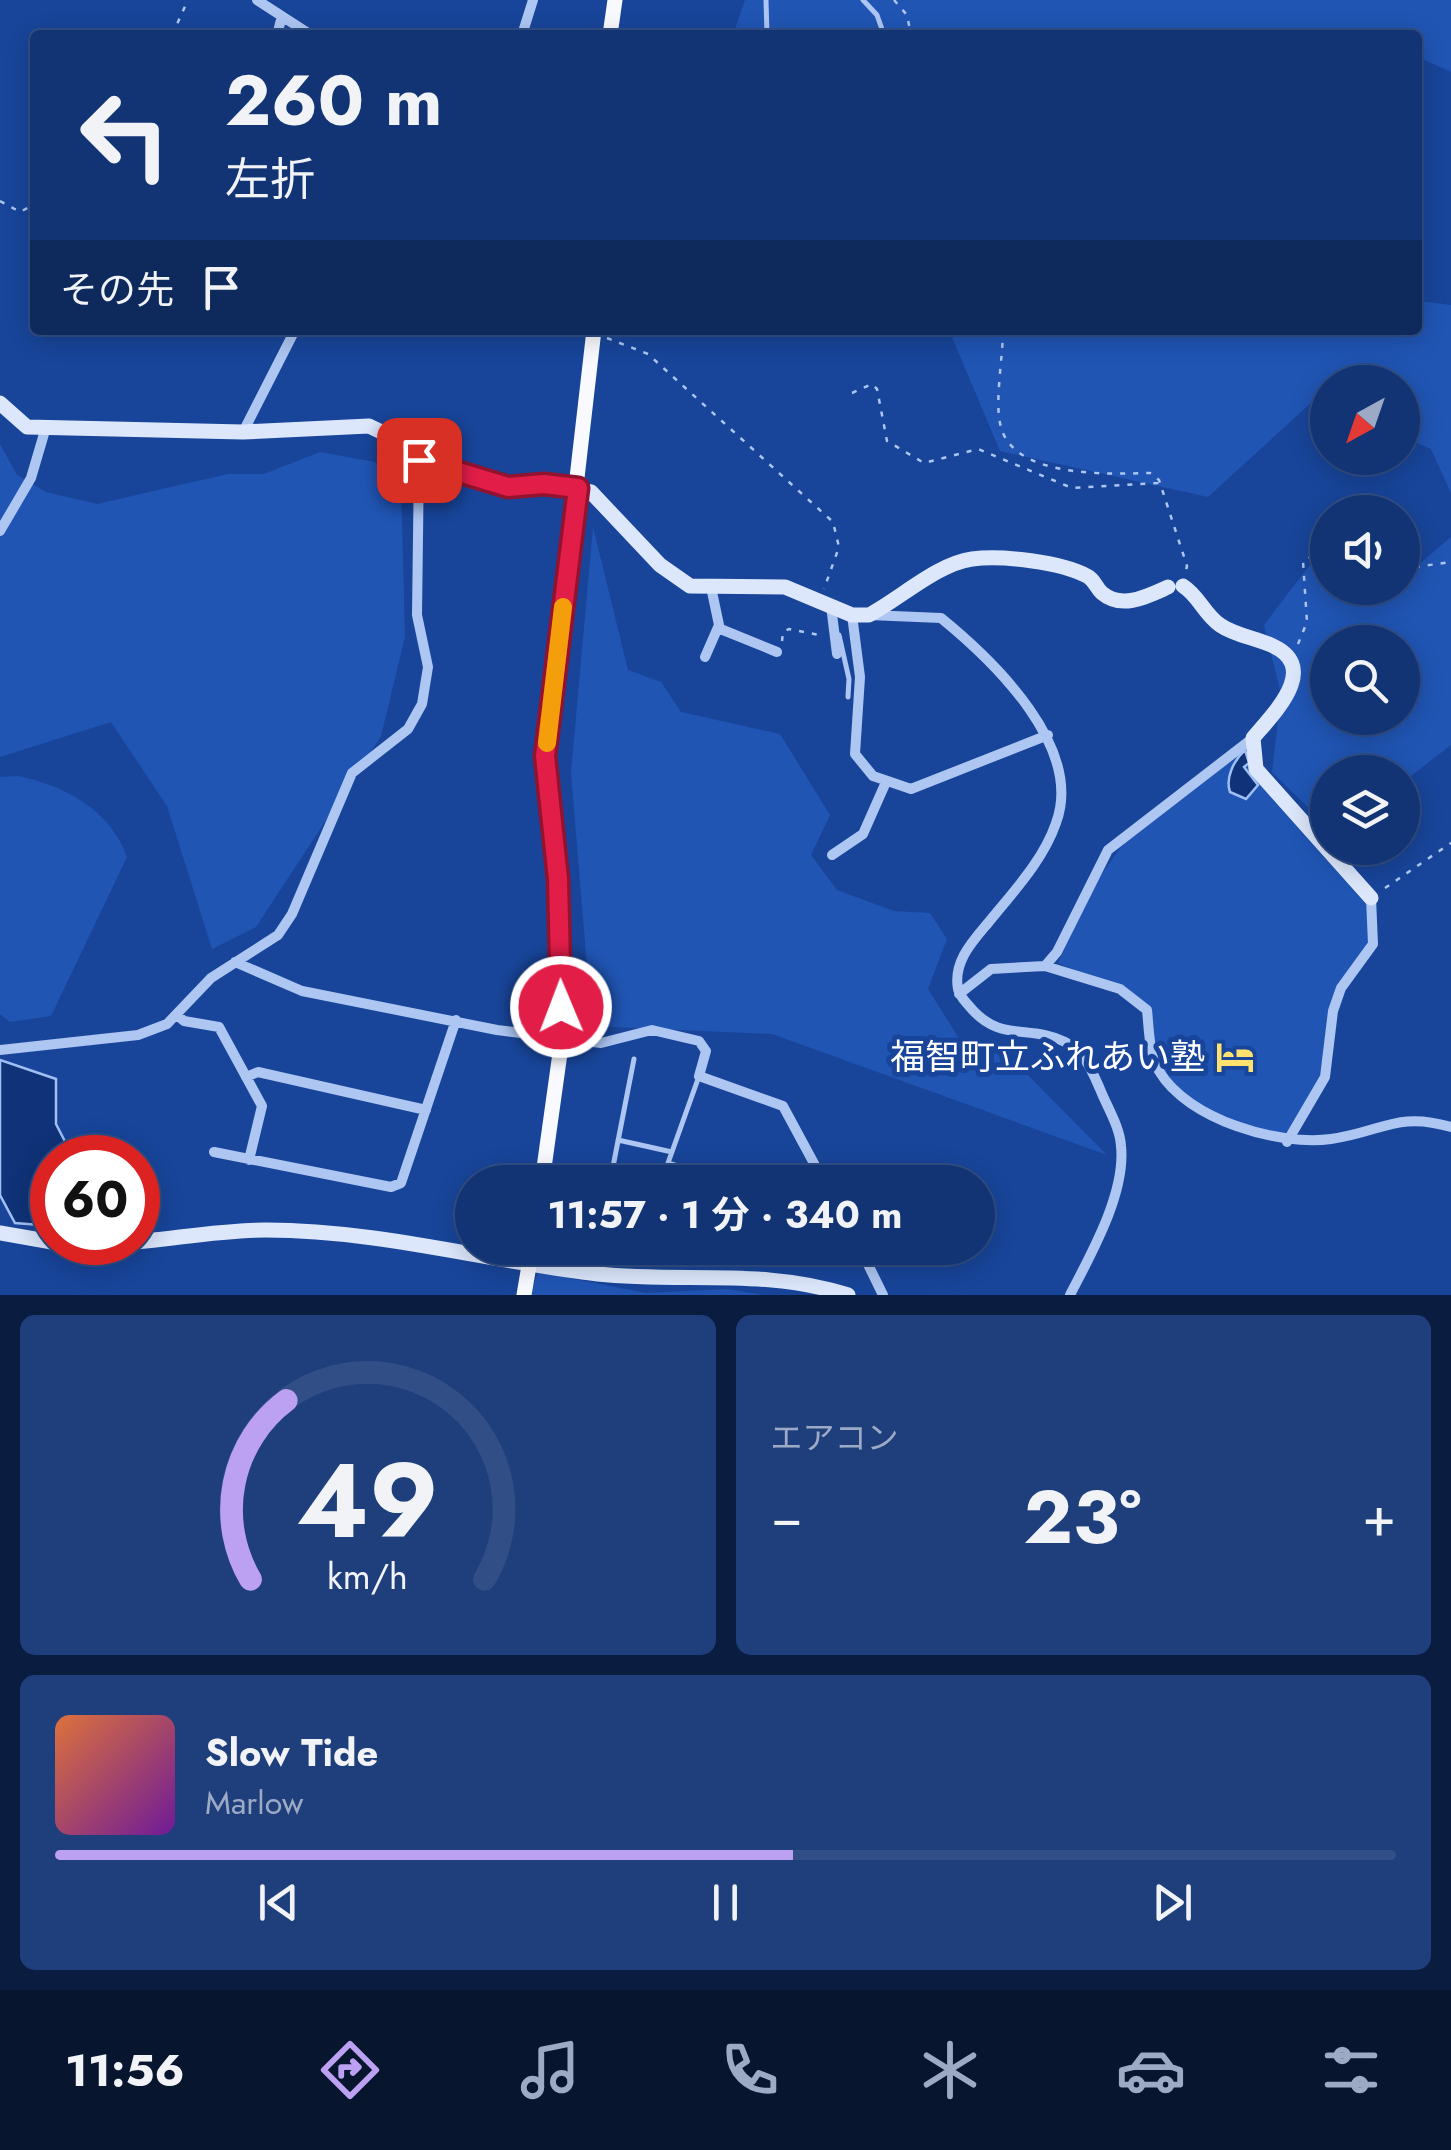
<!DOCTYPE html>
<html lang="ja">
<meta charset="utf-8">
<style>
body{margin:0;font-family:Jost,"Noto Sans JP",sans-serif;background:#1f3f7c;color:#f1f3f6;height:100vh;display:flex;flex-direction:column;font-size:38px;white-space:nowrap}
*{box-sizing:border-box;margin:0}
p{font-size:32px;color:#9caac5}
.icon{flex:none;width:55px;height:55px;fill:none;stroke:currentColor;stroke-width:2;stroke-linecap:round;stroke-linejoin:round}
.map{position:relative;height:1295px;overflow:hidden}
.drawer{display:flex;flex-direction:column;gap:20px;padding:20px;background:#0a1d40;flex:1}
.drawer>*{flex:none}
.banner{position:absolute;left:30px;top:30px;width:1392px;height:305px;border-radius:10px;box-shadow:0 5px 25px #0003,0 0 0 2px #314f86;background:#123474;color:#f1f3f6;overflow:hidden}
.needle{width:65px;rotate:220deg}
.fabs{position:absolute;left:1310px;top:365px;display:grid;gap:20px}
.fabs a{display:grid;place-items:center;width:110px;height:110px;border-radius:50%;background:#123474;box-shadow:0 5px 25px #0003,0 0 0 2px #314f86;font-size:50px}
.speed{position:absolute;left:30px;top:1135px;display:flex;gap:20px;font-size:50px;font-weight:700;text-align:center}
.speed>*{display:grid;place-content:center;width:130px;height:130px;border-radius:50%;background:#123474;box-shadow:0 5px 25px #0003,0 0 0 2px #314f86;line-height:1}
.speed .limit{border:15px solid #d22;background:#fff;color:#111}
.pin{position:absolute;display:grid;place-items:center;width:85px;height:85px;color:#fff;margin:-42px;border-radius:20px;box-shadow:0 5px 15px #0006}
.me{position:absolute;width:110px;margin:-55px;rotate:359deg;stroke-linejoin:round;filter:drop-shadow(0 0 8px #0008)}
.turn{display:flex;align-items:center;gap:35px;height:210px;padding:0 30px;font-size:45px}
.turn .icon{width:130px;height:130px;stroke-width:2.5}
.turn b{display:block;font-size:70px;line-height:85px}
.then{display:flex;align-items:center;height:95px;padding:0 30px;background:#0003;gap:20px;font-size:38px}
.big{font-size:75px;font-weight:700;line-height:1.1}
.drawer .card{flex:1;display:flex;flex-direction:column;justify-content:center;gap:15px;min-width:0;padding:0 35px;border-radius:15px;background:#1f3f7c}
.drawer .dial{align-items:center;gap:0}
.dial svg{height:260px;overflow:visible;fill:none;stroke:#314f86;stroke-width:7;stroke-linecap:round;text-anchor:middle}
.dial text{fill:#f1f3f6;stroke:none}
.song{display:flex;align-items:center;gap:30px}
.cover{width:120px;height:120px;border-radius:15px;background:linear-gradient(135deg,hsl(20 70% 55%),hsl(280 70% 35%))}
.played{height:10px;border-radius:5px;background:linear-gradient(90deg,#bca0f2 55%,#314f86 55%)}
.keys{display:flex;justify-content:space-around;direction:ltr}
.heat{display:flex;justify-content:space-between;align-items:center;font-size:55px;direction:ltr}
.drawer .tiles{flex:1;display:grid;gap:20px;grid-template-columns:1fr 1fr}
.card:last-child{grid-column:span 2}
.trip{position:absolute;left:455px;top:1165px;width:540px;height:100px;border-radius:50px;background:#123474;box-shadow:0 5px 25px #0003,0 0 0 2px #314f86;font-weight:700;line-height:100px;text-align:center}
.tab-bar{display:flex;height:160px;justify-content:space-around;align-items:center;background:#07152e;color:#9caac5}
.tab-bar .icon{width:70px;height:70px}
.tab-bar .on{color:#bca0f2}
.tab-bar b{font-size:45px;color:#f1f3f6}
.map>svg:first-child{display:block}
.green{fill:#2055b4;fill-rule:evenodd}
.water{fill:#0f3278;stroke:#a0bff4;stroke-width:2.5}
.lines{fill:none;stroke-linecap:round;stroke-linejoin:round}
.path{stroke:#adc6f2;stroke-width:2.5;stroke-dasharray:5 8;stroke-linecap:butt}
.lane{stroke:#adc6f2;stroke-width:5}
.street{stroke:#adc6f2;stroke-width:10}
.secondary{stroke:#dce7fc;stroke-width:15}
.primary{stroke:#f8faff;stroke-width:15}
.route-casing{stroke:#92132f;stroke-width:25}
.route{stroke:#e11d48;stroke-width:18}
.slow{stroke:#f59e0b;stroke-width:18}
.labels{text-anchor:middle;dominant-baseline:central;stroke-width:10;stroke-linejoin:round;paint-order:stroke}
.poi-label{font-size:35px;fill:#fff;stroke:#18459a;text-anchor:end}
</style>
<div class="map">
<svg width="1451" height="1295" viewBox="0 0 1451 1295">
<rect width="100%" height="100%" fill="#18459a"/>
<path class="green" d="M745,0H1451V72L1418,57V35H1368L1357,30L1347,35H733Z
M1418,301L1451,305V493L1431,449L1403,437L1402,382H1328L1327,408L1312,402L1208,497L1000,451L949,330H1418Z
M0,444L17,475L46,492L97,504L228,474H264L320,452L375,462L401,483L405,637L381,736L256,927L212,949L167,806L111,722L0,757Z
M593,527L628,670L661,682L681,712L780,734L830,815L811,855L837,890L894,911L930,913L947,939L928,989L960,1040L1014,1061L1107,1155L772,1034L592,1026L571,773Z
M1451,537V745L1403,782L1402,772H1328L1327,826L1272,772L1281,694L1264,625L1315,558L1327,562L1328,588H1402L1403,578ZM1328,642H1402V718H1328Z
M1245,747L1250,750L1256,769L1371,898L1373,944L1341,988L1325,1077L1287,1142L1185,1100L1159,1071L1147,1010L1120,989L1058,963L1094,885L1125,841Z
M17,776C64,785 110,809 127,857L51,1016L10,1022L0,1014V777Z
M538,1272L646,1293L728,1289L763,1295H530Z"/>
<path class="water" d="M1245,750L1249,763L1244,767L1258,785L1246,799L1230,792C1225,778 1234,760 1245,750Z
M0,1060L56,1079V1124L73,1157L52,1158V1226L15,1223L0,1195Z"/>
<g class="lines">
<path class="path" d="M894,0L907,15L911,35
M172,35L188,0
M0,201L20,212L35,204
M1003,330C1003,356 995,399 1000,423C1010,479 1109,474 1150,473L1159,480L1187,566L1185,574
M607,338L648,354L833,522L839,547L824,589
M852,393L872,384L877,389L887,441L924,463L978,449L1072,488L1159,483
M1402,569L1451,562
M782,641L783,632L789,629L824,636
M1298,644L1307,622L1303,561L1328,547
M1385,888L1451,843"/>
<path class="lane" d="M766,0L767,35
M863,0L877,15L884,35
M839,635L849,679L848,697
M698,1079L668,1163L728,1182
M618,1140L672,1152
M610,1182L634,1059
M594,1270L598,1248"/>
<path class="street" d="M257,0L311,35
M277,35L282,16
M522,35L533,0
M243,432L295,330
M0,531L31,478L46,427
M831,606L837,654
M852,615L860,677L855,754L873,776L911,789L1048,735
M869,615L941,618C995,662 1084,748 1056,823C1043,861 1013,892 988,923C972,942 953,962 958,989C960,997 965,1001 970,1007C1000,1043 1029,1024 1065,1042C1084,1051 1092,1071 1100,1089C1107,1107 1120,1127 1121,1146C1126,1193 1091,1254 1070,1295
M718,628L777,652
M705,657L719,625L711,587
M832,855L863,834L886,782
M235,962L302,991L497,1030L601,1043L652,1030L699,1041L706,1051L699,1076L783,1106L824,1182
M1045,966L1057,952L1108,850L1253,738
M959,994L991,969L1045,966L1120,989L1147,1010C1149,1029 1149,1054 1159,1071C1188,1120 1279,1146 1331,1139C1382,1132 1397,1111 1451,1127
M177,1015L184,1021L219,1027L262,1106L249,1160
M0,1050L138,1035L167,1024L211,978L278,935L292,914L352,773L408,729L422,704L428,667L417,615L419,459
M246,1077L258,1072L426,1110
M1287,1142L1325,1077L1333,1011L1341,988L1373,944L1371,898
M214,1152L391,1187L401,1183L456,1020
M860,1248L883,1295"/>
<path class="secondary" d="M0,403L27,427L243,432L369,426L394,438L419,459L507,487L544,484L591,492L660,565L690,586L785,587L852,615H869C901,598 937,564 972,559C1002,555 1061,562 1087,576C1095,580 1096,588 1102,593C1122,610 1148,596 1168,587
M1183,586C1199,596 1204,614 1220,625C1234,635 1255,638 1271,645C1322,667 1273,714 1253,738L1256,769L1371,898
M0,1233L52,1242
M61,1242C131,1250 196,1230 266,1230C378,1230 487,1261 598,1274C683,1283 765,1268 848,1295"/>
<path class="primary" d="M610,35L615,0
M542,1182L562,1039L558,879L545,756L594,330
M524,1295L532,1248"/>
</g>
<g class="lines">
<g class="route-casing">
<path id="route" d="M419,460L508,487L544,484L578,488L545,756L558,879L561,1007"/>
</g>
<use href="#route" class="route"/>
<path class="slow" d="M547,743L563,607"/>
</g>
<defs>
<g id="hotel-bare" transform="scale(3)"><path d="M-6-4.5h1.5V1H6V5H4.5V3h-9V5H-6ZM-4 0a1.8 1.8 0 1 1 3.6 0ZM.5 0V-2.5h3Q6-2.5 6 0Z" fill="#ffe26e" stroke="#18459a" stroke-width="2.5" paint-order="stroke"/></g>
</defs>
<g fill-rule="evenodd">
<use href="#hotel-bare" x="1235" y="1057"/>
</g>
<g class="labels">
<g class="poi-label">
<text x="1205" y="1057">福智町立ふれあい塾</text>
</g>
</g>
</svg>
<div class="fabs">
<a><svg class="needle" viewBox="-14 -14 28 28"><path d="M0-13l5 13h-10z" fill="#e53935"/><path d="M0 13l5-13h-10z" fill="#9caac5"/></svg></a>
<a><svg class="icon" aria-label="sound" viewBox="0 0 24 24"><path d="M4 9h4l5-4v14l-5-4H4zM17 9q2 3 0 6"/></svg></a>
<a><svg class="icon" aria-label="search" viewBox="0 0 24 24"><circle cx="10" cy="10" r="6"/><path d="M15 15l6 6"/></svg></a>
<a><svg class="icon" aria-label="layers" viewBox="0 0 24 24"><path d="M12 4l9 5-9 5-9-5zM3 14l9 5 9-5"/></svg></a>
</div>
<div class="speed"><div class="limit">60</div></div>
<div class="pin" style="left:419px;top:460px;background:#d93025"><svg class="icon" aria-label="arrive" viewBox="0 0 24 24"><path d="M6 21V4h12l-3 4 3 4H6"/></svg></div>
<svg class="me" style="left:561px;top:1007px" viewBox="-20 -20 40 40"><circle r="17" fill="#e11d48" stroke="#fff" stroke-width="3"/><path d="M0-11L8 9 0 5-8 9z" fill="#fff"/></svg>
<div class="trip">11:57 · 1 分 · 340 m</div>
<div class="banner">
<div class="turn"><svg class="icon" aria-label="left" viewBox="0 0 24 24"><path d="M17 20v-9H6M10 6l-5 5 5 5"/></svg><div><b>260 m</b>左折</div></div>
<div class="then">その先<svg class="icon" aria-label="arrive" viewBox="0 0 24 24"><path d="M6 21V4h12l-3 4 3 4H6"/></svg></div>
</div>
</div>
<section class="drawer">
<div class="tiles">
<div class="card dial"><svg viewBox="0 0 100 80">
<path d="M14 69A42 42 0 1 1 86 69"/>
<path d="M14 69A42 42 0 0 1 25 14" stroke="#bca0f2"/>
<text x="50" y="56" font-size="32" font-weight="700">49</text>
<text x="50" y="72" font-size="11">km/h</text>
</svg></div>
<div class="card"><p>エアコン</p>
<div class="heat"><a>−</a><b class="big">23°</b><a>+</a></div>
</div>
<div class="card">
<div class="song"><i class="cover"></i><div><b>Slow Tide</b><p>Marlow</p></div></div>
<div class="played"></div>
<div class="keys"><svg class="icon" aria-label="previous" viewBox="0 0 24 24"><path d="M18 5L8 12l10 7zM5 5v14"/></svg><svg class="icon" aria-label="pause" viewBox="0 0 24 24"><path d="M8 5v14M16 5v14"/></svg><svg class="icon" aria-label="next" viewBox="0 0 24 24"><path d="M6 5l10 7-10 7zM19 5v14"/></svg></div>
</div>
</div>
</section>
<nav class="tab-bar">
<b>11:56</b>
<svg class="icon on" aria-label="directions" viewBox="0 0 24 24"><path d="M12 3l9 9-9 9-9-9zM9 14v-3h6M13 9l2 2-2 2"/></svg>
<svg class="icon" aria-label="music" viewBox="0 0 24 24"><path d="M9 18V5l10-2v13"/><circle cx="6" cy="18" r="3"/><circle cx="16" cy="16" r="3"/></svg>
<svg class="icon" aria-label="phone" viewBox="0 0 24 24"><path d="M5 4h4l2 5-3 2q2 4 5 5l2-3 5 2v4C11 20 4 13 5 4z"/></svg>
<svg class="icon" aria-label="climate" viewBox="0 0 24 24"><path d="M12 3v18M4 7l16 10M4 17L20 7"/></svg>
<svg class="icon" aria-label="car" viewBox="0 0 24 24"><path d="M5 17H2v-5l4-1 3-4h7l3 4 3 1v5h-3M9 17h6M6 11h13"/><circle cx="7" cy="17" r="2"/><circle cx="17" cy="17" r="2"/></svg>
<svg class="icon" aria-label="filters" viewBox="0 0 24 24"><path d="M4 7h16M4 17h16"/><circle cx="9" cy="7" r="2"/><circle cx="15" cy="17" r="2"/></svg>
</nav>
